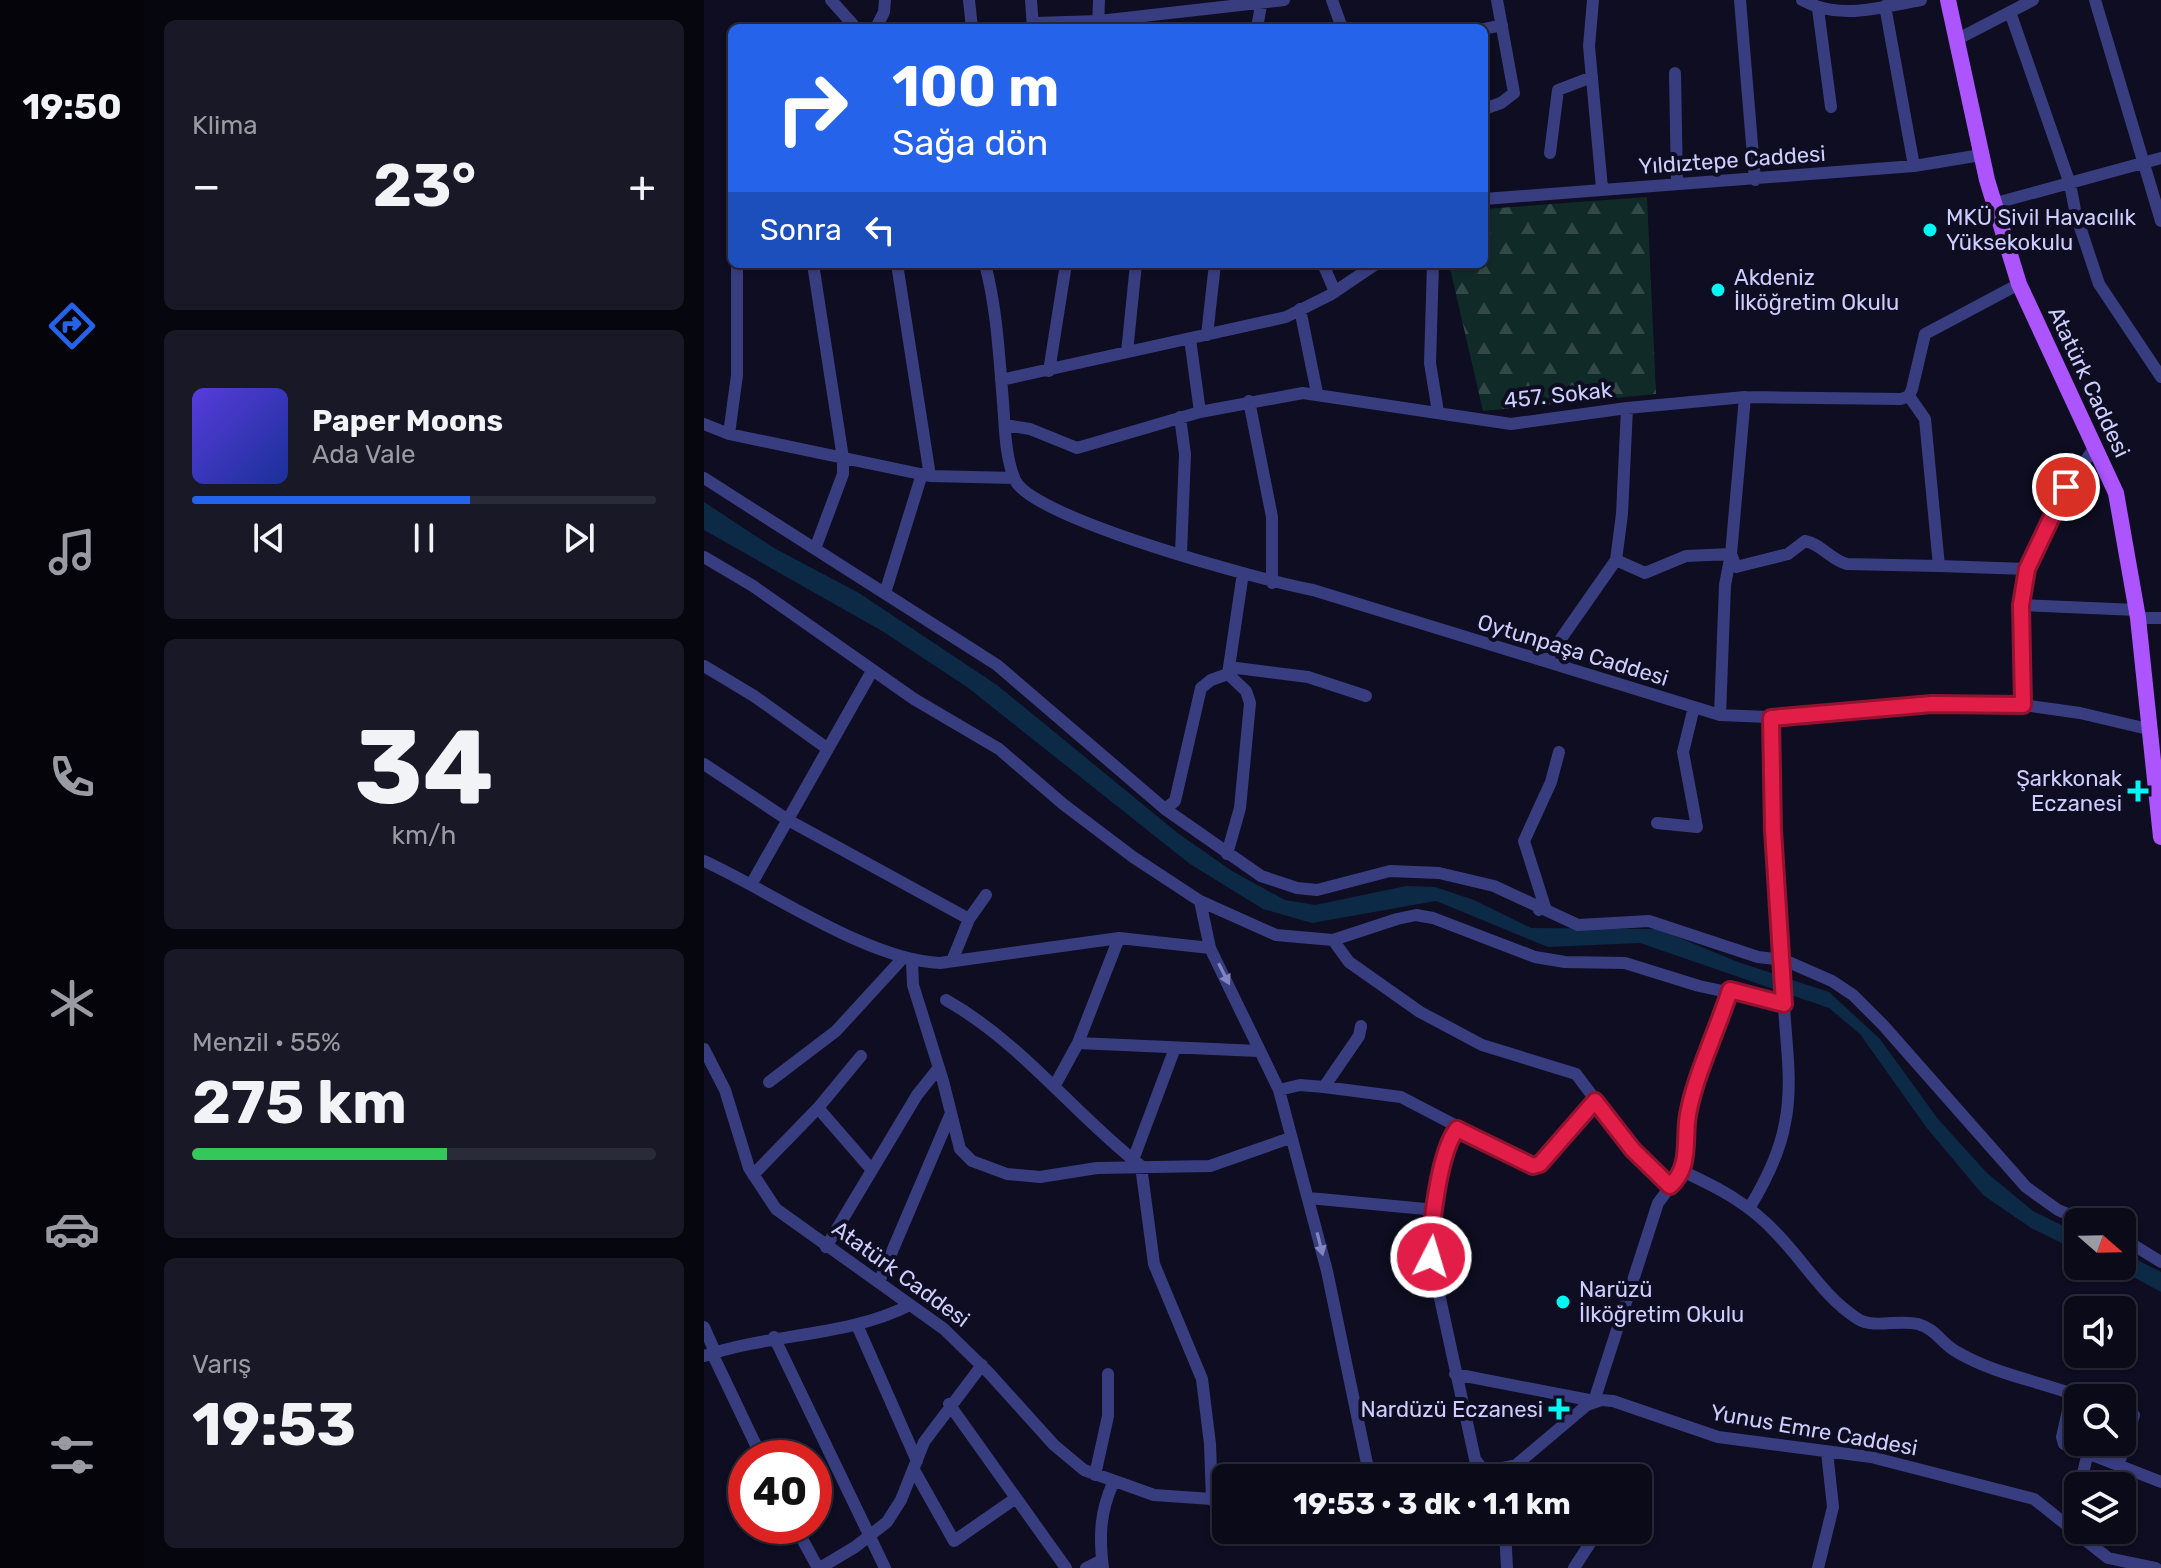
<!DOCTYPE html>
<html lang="tr">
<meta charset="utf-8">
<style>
body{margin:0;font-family:Rubik,sans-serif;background:#181826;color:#f1f3f6;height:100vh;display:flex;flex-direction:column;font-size:30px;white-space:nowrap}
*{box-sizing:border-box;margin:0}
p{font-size:26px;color:#999aa2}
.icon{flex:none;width:44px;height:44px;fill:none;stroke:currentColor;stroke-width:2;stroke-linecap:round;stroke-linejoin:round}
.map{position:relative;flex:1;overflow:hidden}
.drawer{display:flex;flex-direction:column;gap:20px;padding:20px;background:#06060e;width:560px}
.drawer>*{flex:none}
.hud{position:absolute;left:24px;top:24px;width:760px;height:244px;border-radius:12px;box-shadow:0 2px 6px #0004,0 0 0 2px #2a2b38;background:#2563eb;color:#fff;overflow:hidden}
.needle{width:52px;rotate:110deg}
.controls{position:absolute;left:1360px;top:1208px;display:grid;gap:16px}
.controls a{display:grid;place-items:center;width:72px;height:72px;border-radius:12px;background:#0a0a19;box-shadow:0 2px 6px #0004,0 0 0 2px #2a2b38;font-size:40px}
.speed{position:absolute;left:24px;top:1440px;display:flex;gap:16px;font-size:40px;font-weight:700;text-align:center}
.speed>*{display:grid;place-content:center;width:104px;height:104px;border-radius:50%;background:#0a0a19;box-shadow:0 2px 6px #0004,0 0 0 2px #2a2b38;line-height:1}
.speed .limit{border:12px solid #d22;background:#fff;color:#111}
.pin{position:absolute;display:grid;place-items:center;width:68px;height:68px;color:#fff;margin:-34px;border:4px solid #fff;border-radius:50%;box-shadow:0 2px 8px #0007}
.me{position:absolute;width:88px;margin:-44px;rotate:5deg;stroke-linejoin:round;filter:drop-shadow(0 0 6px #0008)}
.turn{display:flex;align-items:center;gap:28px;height:168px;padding:0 32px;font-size:36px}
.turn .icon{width:104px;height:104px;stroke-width:2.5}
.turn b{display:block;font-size:56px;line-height:68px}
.then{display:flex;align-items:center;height:76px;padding:0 32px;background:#0003;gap:16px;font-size:30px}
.big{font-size:60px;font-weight:700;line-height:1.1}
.drawer .tile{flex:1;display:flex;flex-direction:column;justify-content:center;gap:12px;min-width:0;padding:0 28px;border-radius:12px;background:#181826}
.drawer .dial{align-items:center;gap:0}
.dial b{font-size:104px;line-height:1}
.song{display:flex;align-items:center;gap:24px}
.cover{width:96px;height:96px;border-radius:12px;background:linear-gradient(135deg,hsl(250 70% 55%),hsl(230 70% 35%))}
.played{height:8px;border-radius:4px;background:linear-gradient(90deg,#2563eb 60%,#2a2b38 60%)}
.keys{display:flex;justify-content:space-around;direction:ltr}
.heat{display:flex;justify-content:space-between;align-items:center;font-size:44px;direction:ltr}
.charge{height:12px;border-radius:6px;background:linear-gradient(90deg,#34c759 55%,#2a2b38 0)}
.trip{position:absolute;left:508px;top:1464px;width:440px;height:80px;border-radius:12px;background:#0a0a19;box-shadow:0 2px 6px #0004,0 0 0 2px #2a2b38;font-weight:700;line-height:80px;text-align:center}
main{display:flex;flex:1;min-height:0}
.tab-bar{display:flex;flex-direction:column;width:144px;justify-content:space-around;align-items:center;background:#04040a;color:#999aa2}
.tab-bar .icon{width:56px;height:56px}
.tab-bar .on{color:#2563eb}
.tab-bar b{font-size:36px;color:#f1f3f6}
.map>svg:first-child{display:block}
.forest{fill:url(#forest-firs)}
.water{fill:#0c2946}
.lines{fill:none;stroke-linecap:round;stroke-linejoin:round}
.minor{stroke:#383d80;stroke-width:12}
.major{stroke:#ac55fe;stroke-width:16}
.oneway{fill:#8285c0}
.route-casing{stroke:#92132f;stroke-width:20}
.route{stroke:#e11d48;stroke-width:14}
.poi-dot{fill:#01f7f4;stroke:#0e0d21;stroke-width:3}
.labels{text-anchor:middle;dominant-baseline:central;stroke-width:8;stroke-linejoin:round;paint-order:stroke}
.street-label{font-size:22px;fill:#cdcdff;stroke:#0e0d21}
.poi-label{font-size:22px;fill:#cdcdff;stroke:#0e0d21;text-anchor:start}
</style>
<main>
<nav class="tab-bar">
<b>19:50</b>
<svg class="icon on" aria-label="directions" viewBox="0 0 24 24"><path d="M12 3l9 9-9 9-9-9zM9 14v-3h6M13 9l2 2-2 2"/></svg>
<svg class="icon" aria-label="music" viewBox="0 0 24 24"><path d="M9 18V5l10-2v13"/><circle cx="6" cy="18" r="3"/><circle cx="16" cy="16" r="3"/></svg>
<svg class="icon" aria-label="phone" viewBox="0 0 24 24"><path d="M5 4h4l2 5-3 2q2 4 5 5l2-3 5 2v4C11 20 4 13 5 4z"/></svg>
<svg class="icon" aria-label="climate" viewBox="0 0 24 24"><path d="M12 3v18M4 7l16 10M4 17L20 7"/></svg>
<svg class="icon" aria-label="car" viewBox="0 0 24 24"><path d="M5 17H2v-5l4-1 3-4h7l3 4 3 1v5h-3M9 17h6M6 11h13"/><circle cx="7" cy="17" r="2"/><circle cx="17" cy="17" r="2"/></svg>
<svg class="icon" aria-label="filters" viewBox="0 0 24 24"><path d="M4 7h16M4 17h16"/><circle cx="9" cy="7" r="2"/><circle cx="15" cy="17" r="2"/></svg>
</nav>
<section class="drawer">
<div class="tile"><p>Klima</p>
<div class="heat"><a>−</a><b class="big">23°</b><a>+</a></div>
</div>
<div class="tile">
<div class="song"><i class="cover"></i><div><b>Paper Moons</b><p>Ada Vale</p></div></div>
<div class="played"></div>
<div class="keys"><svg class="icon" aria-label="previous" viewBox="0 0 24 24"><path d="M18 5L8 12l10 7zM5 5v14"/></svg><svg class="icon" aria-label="pause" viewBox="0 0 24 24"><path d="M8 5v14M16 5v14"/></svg><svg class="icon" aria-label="next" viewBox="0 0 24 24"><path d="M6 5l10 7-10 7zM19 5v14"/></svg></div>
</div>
<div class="tile dial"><b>34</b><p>km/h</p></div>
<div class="tile"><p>Menzil · 55%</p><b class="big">275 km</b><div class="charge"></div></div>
<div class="tile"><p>Varış</p><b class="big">19:53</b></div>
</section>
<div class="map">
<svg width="1457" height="1568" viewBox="0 0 1457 1568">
<defs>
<pattern id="forest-firs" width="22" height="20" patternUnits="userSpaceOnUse" patternTransform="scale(2)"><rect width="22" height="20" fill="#102b27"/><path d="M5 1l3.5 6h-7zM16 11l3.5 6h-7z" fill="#324947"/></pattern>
</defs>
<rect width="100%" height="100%" fill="#0e0d21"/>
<path class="forest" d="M943,197L952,394L779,411L745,264H780V209Z"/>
<path class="water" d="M0,502L70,548L155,593L293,685L475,834L528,871L581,900L611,905L702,886L731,887L770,900L827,928L954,929L1034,962L1125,992L1176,1039L1234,1119L1283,1173L1329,1211L1374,1233V1251L1327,1228L1279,1195L1222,1127L1156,1034L1125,1008L936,943L844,947L732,901L608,923L559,909L486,864L263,687L178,631L0,530Z
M1418,1252L1457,1272V1292L1409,1266H1418Z"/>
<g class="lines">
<path class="minor" d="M127,0L152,28
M265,0L268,28
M327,0L329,28
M628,0L638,28
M889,0L885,46L898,188
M1036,0L1051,180
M1098,0C1136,21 1176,7 1217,0
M1391,0L1457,221
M1181,6L1210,166
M1114,9L1127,107
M1306,12L1366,184L1372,215L1395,284L1457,377
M330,23L395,21L580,0
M172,28L180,12L181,0
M394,28L395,0
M553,28L557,5
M780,29L798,25
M1252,40L1329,0
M971,73L973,184
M780,109L797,103L810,93L793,0
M846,153L854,90L888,77
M780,199L1210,166L1277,155
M1292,203L1457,158
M109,264L139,458V474L111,549
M193,264L226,476
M281,264C293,309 295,356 299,402C301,427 301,457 311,480C329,519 560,581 609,590L1016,715L1088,718L1228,704L1319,705L1376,713L1444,729
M619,264L631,292
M729,264L726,363L734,412
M596,309L613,393
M503,335L511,264
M486,339L496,412
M423,352L432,264
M345,371L362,264
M297,380L582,317L626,295L672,264
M1205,396L1221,419L1235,566L1323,569
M545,401L568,517V583
M476,417L481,454L477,554
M0,424L25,434L226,476L310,478
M301,425L326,429L373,448L496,412L599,393L807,424L923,408L1041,397L1197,399L1205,396L1208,389L1221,334L1315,284
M25,434L33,375V264
M0,478L293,665L461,809L557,876L593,888L613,890L686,871L735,873L790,886L874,925L945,921L1054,957L1080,960L1128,981L1149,995L1179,1025L1322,1187L1354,1210L1383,1222
M0,557L49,586L210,699L295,749L359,804L429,857L496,901L572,935L629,940L693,919L712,915L729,918L831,957L861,962L921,963L995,986L1080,1004
M912,560L941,573L982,556L1027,554L1032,567L1084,554L1101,541C1118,544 1125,559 1143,564L1235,566
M181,593L218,474
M1317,605L1433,610
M1434,618H1457
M842,660L912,560L918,514L923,408
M0,666L50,696L124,749
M525,667L604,677L662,696
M524,674L539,573
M1319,705C1319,673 1315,639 1317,606C1320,549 1359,491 1392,446
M1016,715L1021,585L1027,554L1041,397
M0,764L84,820L265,919
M461,809L471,801L497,688L507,680L524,674
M953,823L993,827L979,752L990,707
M523,854L536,808L546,703L542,691L524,674
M0,861C68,892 164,960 236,963L415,938L506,948
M48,883L168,671
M496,901L506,948L575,1090L623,1271L666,1478
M835,910L841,907L820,841L847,782L855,752
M629,940L645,962L716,1012L778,1045L872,1074L929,1150L966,1186
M248,961L265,919L282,895
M208,962L209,985L239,1081L256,1149L268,1161L303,1174L336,1177L393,1168L506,1166L586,1138
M242,1000C318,1043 369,1113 437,1166L450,1264L498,1379L506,1444L508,1500
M374,1043L554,1051
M0,1049L21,1090L45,1168L72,1209L240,1329L285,1373L350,1445L380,1470L450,1495L522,1500
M65,1082L132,1031L199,958
M351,1085L374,1043L415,938
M620,1087L655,1036L657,1026
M575,1090L596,1085L620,1087L697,1097L829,1166L836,1164L891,1101
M114,1108L157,1056
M753,1129C735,1152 726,1227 727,1257L771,1459L785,1478
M429,1160L471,1048
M978,1171C1015,1188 1046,1204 1074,1235C1101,1263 1120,1297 1154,1319C1169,1329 1196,1319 1214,1324C1232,1329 1238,1344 1253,1352C1292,1375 1339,1382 1380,1398
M49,1175L114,1108L167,1169
M605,1198L732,1210
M1046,1207C1061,1182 1076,1152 1081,1123C1089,1084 1082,1045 1080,1006C1077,910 1068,815 1067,718
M1418,1238L1457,1262
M122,1247L213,1095L233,1070
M175,1282L247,1113
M153,1325L213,1461
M0,1327L11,1352
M70,1337L181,1568
M8,1353L58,1458
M0,1356C67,1333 143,1337 206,1305
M751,1374L890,1401L954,1203L978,1171L989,1091L1026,990
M1368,1393L1358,1437L1360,1444L1457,1482
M245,1404L362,1568
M1415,1463L1430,1415L1418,1411
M812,1465L883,1405L897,1400L909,1401L1014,1437L1167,1457L1330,1499L1404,1558L1452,1568
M210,1470L250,1541L312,1498
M779,1472L812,1465L801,1478
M391,1475L404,1416V1374
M1376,1486L1384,1452
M1366,1525L1374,1493
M91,1526L114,1568
M801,1530L803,1568
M116,1568L151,1547L183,1522L197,1500L220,1442L278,1365
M382,1568L398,1560
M399,1568C395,1536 396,1512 409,1483
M870,1568L892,1534
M1114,1568L1129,1507L1123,1452"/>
<path class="major" d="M1244,0L1283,180L1315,284L1412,493L1434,618L1457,837"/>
</g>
<defs><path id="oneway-solid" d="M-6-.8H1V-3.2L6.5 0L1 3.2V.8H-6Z" transform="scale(2)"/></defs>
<g class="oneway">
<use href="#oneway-solid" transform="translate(520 974) rotate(63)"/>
<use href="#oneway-solid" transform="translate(616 1244) rotate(76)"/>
</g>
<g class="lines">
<g class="route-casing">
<path id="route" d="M727,1257C726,1227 735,1152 753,1129L829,1166L836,1164L891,1101L929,1150L966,1186C985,1169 981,1146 983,1122C987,1084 1014,1029 1026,990L1080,1004L1069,830L1067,718L1228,704L1319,705L1317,605L1323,569L1362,487"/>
</g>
<use href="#route" class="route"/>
</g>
<g class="poi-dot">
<circle cx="1226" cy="230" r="8"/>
<circle cx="1014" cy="290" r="8"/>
<path d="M1430 779h8v8h8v8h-8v8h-8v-8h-8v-8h8z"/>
<circle cx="859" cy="1302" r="8"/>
<path d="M851 1397h8v8h8v8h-8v8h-8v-8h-8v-8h8z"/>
</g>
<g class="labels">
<g class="street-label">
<text transform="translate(1028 160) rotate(-4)">Yıldıztepe Caddesi</text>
<text transform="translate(1385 382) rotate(65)">Atatürk Caddesi</text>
<text transform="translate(854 395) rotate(-6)">457. Sokak</text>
<text transform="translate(869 650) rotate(17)">Oytunpaşa Caddesi</text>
<text transform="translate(197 1274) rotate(36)">Atatürk Caddesi</text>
<text transform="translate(1110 1430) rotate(10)">Yunus Emre Caddesi</text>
</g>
<g class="poi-label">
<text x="1242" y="217">MKÜ Sivil Havacılık<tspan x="1242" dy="25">Yüksekokulu</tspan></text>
<text x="1030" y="277">Akdeniz<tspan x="1030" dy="25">İlköğretim Okulu</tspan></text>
<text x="1418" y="778" text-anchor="end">Şarkkonak<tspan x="1418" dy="25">Eczanesi</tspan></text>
<text x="875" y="1289">Narüzü<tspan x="875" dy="25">İlköğretim Okulu</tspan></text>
<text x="839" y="1409" text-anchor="end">Nardüzü Eczanesi</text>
</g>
</g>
</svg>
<div class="controls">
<a><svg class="needle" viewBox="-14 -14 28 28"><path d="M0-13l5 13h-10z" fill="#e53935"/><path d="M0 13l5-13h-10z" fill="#999aa2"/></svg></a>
<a><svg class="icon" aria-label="sound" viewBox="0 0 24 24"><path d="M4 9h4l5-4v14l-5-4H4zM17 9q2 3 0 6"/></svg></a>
<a><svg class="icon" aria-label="search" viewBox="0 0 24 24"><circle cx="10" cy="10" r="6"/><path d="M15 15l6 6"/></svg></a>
<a><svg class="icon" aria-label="layers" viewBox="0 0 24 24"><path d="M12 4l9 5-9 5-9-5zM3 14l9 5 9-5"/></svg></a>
</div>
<div class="speed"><div class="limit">40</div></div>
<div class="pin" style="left:1362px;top:487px;background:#d93025"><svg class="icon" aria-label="arrive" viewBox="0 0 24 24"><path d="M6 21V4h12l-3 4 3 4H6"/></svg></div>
<svg class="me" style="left:727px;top:1257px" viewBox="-20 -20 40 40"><circle r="17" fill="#e11d48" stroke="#fff" stroke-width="3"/><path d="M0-11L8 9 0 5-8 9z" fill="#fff"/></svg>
<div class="trip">19:53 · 3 dk · 1.1 km</div>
<div class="hud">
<div class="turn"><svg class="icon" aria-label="right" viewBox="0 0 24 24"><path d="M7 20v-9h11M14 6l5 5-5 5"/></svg><div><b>100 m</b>Sağa dön</div></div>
<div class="then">Sonra<svg class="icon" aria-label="left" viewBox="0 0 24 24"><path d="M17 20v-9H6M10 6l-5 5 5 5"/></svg></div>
</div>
</div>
</main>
